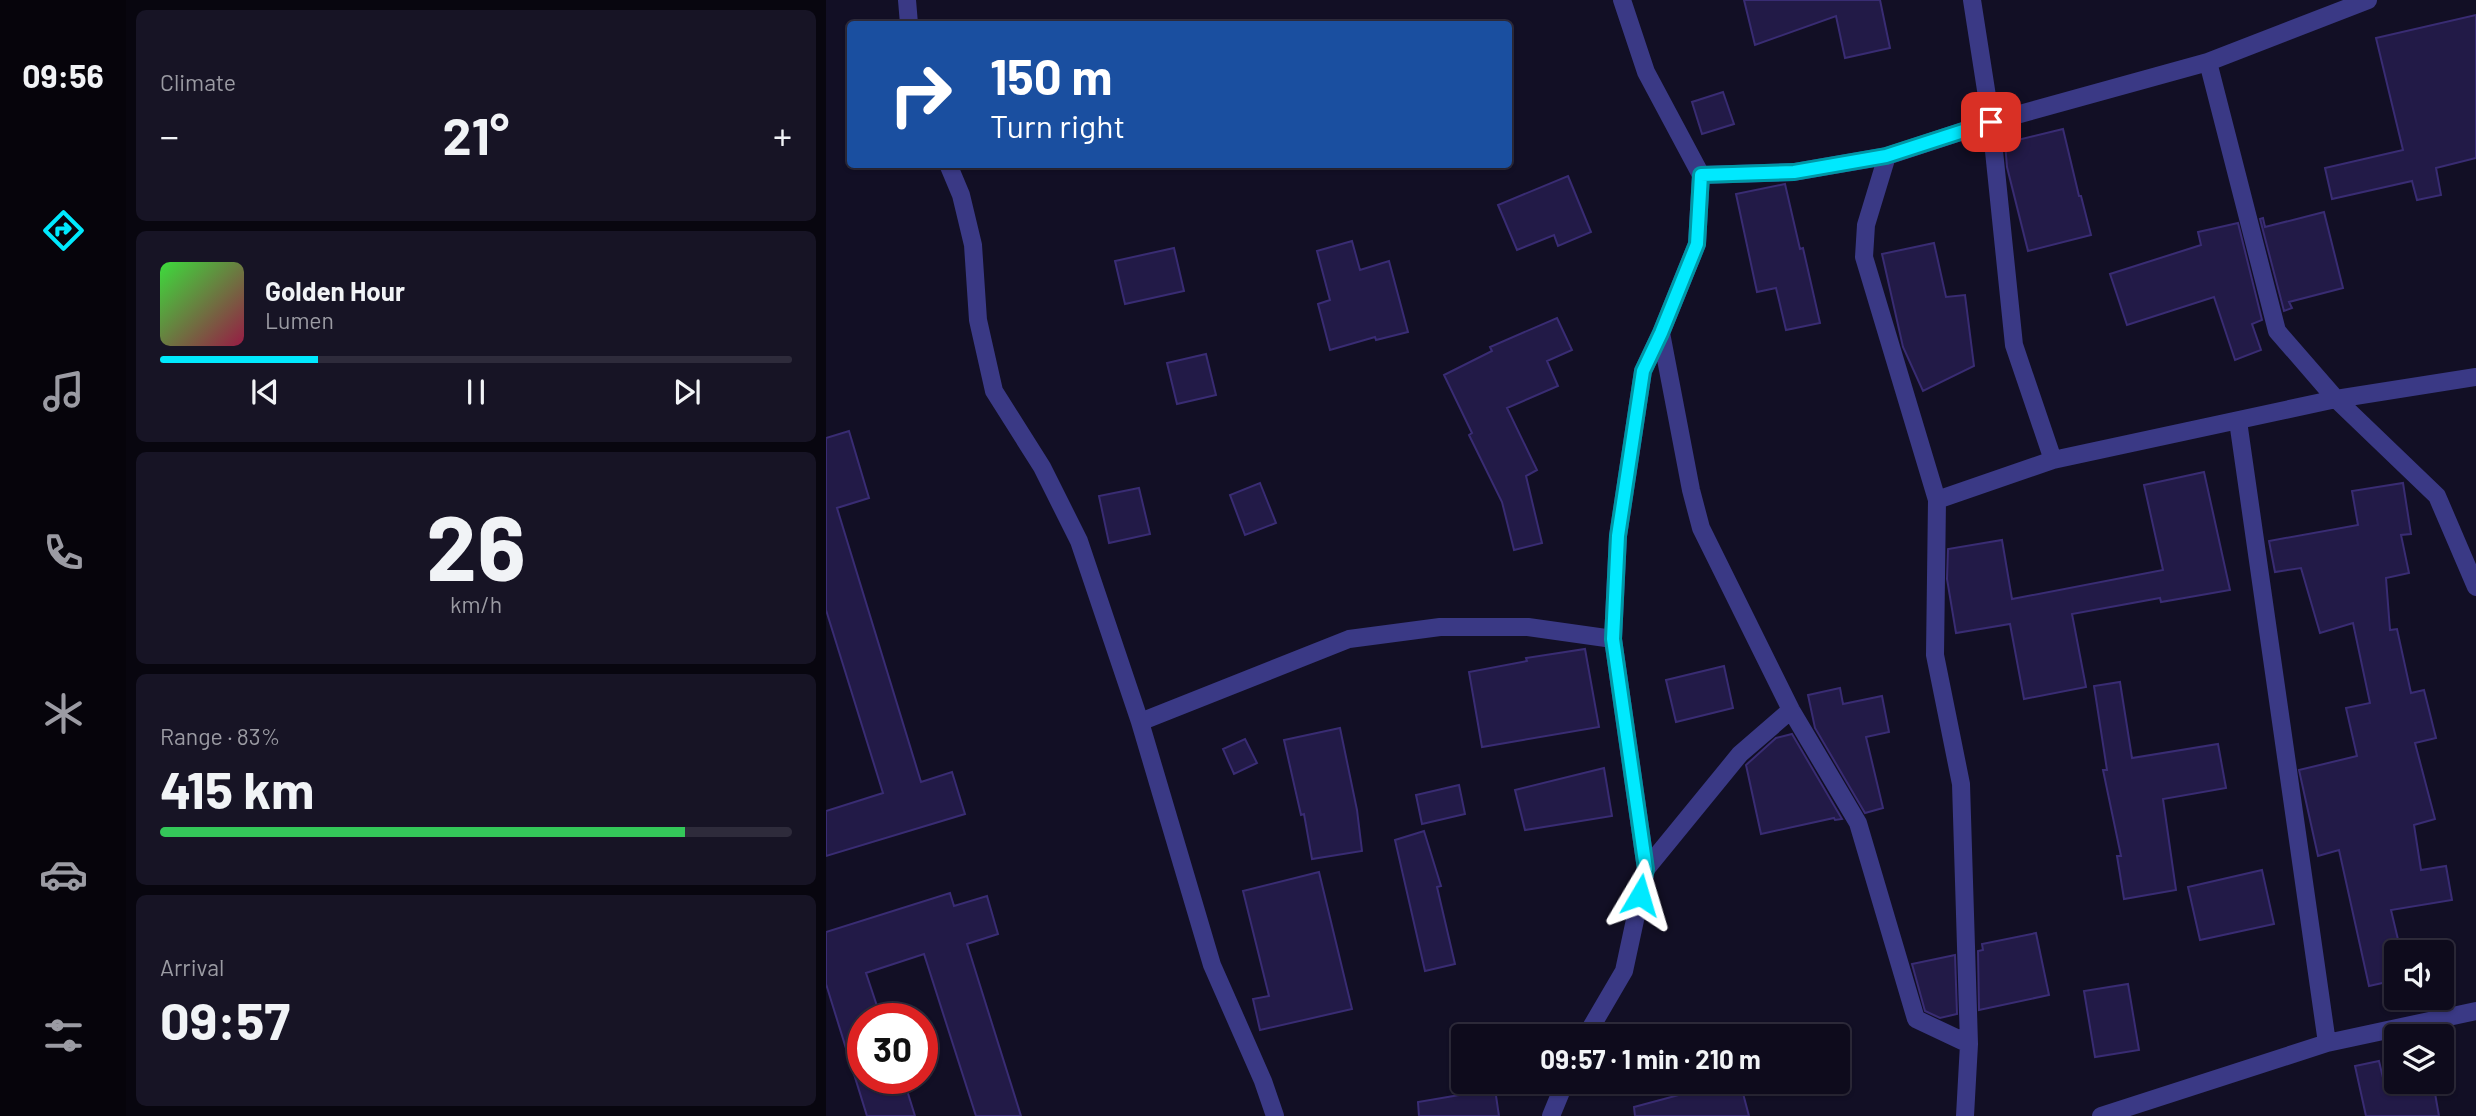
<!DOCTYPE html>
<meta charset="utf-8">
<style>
body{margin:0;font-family:Barlow,sans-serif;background:#171425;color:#f1f3f6;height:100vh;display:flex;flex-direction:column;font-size:26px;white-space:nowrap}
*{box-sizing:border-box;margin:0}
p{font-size:23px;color:#9b9ba3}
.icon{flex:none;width:38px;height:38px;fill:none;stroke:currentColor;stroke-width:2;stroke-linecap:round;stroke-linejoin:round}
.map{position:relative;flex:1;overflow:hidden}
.sheet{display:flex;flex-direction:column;gap:10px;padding:10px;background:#08060f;width:700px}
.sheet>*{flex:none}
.top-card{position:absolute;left:21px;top:21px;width:665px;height:147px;border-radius:7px;box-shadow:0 2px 5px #0004,0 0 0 2px #2e2b3b;background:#1a4fa0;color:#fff;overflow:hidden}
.buttons{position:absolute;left:1558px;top:940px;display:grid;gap:14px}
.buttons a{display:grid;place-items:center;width:70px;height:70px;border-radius:7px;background:#0e0b1c;box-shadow:0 2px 5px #0004,0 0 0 2px #2e2b3b;font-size:35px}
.speed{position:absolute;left:21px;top:1003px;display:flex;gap:14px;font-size:35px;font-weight:700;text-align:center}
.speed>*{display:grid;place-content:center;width:91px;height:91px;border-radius:50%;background:#0e0b1c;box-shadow:0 2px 5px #0004,0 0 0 2px #2e2b3b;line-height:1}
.speed .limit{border:10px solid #d22;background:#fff;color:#111}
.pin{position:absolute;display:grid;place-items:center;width:60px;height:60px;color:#fff;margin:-30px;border-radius:14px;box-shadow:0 4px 10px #0006}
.me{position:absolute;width:77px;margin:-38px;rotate:7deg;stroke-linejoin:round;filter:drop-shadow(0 0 5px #0008)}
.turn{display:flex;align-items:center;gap:24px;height:147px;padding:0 28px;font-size:32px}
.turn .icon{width:91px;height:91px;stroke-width:2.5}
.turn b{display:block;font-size:49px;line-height:60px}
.big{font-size:52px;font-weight:700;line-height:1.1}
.sheet .card{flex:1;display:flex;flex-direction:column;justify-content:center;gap:10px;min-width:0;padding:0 24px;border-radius:10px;background:#171425}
.sheet .dial{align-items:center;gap:0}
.dial b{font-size:91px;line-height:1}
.song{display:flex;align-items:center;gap:21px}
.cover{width:84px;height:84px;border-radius:10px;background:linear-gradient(135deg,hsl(120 70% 55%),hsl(340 70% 35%))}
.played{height:7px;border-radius:4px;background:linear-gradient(90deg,#00e9fe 25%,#2e2b3b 25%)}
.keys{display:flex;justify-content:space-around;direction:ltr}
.heat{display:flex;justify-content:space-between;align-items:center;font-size:38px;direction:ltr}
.charge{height:10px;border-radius:5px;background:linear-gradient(90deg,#34c759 83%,#2e2b3b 0)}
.trip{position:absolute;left:625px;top:1024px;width:399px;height:70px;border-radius:7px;background:#0e0b1c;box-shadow:0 2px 5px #0004,0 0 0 2px #2e2b3b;font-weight:700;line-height:70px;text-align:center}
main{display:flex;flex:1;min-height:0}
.tab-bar{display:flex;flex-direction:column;width:126px;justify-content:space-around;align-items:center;background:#06040b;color:#9b9ba3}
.tab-bar .icon{width:49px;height:49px}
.tab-bar .on{color:#00e9fe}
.tab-bar b{font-size:32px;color:#f1f3f6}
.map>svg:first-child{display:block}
.building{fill:#221a47;stroke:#392c73;stroke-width:2}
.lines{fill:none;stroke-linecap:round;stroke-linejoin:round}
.minor{stroke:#3a3985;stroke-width:18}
.route-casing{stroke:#0097a5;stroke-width:18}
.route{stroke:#00e9fe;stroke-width:12}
</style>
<main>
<nav class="tab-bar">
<b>09:56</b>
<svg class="icon on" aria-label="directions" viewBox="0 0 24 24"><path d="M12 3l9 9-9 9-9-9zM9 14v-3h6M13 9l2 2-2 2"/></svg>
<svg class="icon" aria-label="music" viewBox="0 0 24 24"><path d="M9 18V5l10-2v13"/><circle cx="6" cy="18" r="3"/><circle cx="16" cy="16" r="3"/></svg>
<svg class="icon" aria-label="phone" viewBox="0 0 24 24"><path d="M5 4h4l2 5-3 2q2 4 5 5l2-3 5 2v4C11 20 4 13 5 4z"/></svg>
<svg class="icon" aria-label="climate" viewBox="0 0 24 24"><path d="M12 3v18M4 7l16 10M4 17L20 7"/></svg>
<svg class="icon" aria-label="car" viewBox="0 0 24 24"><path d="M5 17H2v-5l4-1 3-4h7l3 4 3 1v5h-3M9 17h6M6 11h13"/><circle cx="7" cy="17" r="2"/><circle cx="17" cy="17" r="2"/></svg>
<svg class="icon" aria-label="filters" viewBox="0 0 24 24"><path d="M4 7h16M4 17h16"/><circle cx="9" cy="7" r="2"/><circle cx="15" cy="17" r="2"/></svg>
</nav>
<section class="sheet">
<div class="card"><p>Climate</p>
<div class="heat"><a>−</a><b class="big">21°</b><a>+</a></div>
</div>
<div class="card">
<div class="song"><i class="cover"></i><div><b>Golden Hour</b><p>Lumen</p></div></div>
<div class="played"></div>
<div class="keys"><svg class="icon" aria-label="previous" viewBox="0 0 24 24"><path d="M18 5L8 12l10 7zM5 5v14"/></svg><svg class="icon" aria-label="pause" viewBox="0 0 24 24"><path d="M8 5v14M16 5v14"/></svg><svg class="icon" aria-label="next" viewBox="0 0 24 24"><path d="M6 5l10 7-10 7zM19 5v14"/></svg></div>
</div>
<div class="card dial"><b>26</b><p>km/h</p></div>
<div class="card"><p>Range · 83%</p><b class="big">415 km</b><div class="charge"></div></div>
<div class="card"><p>Arrival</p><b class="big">09:57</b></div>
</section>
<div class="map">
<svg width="1650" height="1116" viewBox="0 0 1650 1116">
<rect width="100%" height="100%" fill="#120f25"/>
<path class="building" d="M918,0H1054L1064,48L1019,58L1010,16L929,45Z
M1650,15V158L1610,168L1615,195L1591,200L1586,181L1506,199L1499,168L1577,150L1550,38Z
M897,92L908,124L876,134L866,102Z
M1237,129L1253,196H1255L1265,235L1202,251L1181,167L1179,143Z
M742,176L765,232L732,246L728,235L691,250L672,205Z
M959,184L974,249L977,248L994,323L960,330L950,288L931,292L910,194Z
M1498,212L1517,288L1463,302L1466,308L1458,311L1434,219L1437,218L1439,227Z
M1412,223L1436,320L1426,324L1435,350L1409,360L1388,297L1301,325L1284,274L1375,245L1372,232Z
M526,241L534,270L563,261L582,332L550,340L549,337L504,350L492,304L504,300L491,251Z
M1108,243L1120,297L1139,295L1148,366L1097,391L1077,347L1056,254Z
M348,248L358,291L299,304L289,261Z
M731,318L746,350L721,361L732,386L681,408L711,470L700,476L716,543L688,550L676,502L643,435L646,433L618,375L666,351L664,347Z
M380,354L390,395L351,404L341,363Z
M23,431L43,498L11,508L95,782L126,772L139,814L0,856V811L57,793L0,610V438Z
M1378,472L1404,590L1335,602L1334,598L1246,614L1260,687L1198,699L1184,624L1130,633L1121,579L1122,549L1176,540L1186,599L1337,570L1318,485Z
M434,483L450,523L419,535L404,495Z
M1577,483L1585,534L1575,535L1583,573L1560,578L1564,630L1571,629L1585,693L1598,690L1610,738L1589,743L1609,819L1588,825L1595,870L1620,866L1626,900L1565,910L1575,952H1570V980L1543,986L1513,850L1492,856L1473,770L1531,756L1520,708L1544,703L1527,623L1494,633L1475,568L1449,572L1443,541L1532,525L1526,491Z
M313,488L324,534L283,543L273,496Z
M759,649L773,727L656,747L643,672L701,661L700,658Z
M898,666L907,708L850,722L840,680Z
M1294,682L1306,758L1392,744L1400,788L1337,799L1350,890L1298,899L1291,856H1295L1277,770H1281L1268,686Z
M1014,688L1017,704L1056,696L1063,732L1040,737L1057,808L1039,813L989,728L982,695Z
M514,728L531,810L536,851L486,859L478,814L475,815L458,740Z
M966,734L1016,819L1009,820L1008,818L935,834L920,765L950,738Z
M419,739L431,763L408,774L397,749Z
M778,768L786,816L699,830L689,790Z
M633,785L639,814L596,824L590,795Z
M598,831L615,886L611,887L629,964L599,971L569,840Z
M1436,870L1448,924L1374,940L1362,887Z
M493,872L526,1009L434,1030L427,999L443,996L417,891Z
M124,893L128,906L161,896L172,934L141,944L195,1116H150L98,954L40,973L55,1018H37V1078H74L77,1088L80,1087L89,1116H41L0,984V932Z
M1210,933L1223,995L1153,1010L1152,951L1157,950L1156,944Z
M1129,955L1131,1014L1114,1018L1099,1011L1086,964Z
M1302,984L1313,1050L1269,1057L1258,991Z
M1553,1061L1558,1082H1607L1613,1116H1540L1529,1066Z
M901,1082H914L923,1116H809L808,1107Z
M669,1089L673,1116H593L592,1102Z"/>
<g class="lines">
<path class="minor" d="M81,0L83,24
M796,0L820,72L875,175L871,244L835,333L865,490L875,528L965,710L1032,823L1090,1019L1143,1044
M1146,0L1165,122L1188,345L1227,460
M1382,62L1451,331L1510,399L1611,496L1650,587
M1061,156L1040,225L1038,257L1111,500
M122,164L135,195L147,245L152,320L168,391L216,467L253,541L314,722L386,965L437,1081L449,1116
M875,175L968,172L1061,156L1165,122L1382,62L1542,0
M1412,421L1501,1043
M314,722L523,639L614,627H702L787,639
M820,869L914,754L965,710
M760,1036L798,971L820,869L787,639L792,536L817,371L835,333
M725,1116L739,1082
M1139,1116L1143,1044L1135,784L1109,655L1111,500L1227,460L1510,399L1650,377
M1275,1116L1501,1043L1650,1011"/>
</g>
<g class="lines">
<g class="route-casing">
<path id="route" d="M814,895L820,869L787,639L792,536L817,371L835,333L871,244L875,175L968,172L1060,156L1165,122"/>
</g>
<use href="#route" class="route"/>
</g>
</svg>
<div class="buttons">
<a><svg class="icon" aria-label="sound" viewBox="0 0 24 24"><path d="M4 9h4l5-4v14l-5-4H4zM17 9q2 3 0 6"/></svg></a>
<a><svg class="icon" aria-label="layers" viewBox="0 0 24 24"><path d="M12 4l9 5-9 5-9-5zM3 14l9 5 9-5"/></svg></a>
</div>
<div class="speed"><div class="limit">30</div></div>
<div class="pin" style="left:1165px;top:122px;background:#d93025"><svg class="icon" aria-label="arrive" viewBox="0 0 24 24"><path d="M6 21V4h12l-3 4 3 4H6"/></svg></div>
<svg class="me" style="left:814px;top:895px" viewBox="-20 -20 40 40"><path d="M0-17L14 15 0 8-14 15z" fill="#00e9fe" stroke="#fff" stroke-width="4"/></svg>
<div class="trip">09:57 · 1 min · 210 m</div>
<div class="top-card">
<div class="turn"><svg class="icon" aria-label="right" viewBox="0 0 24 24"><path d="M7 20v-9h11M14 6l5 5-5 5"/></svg><div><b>150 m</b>Turn right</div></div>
</div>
</div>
</main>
